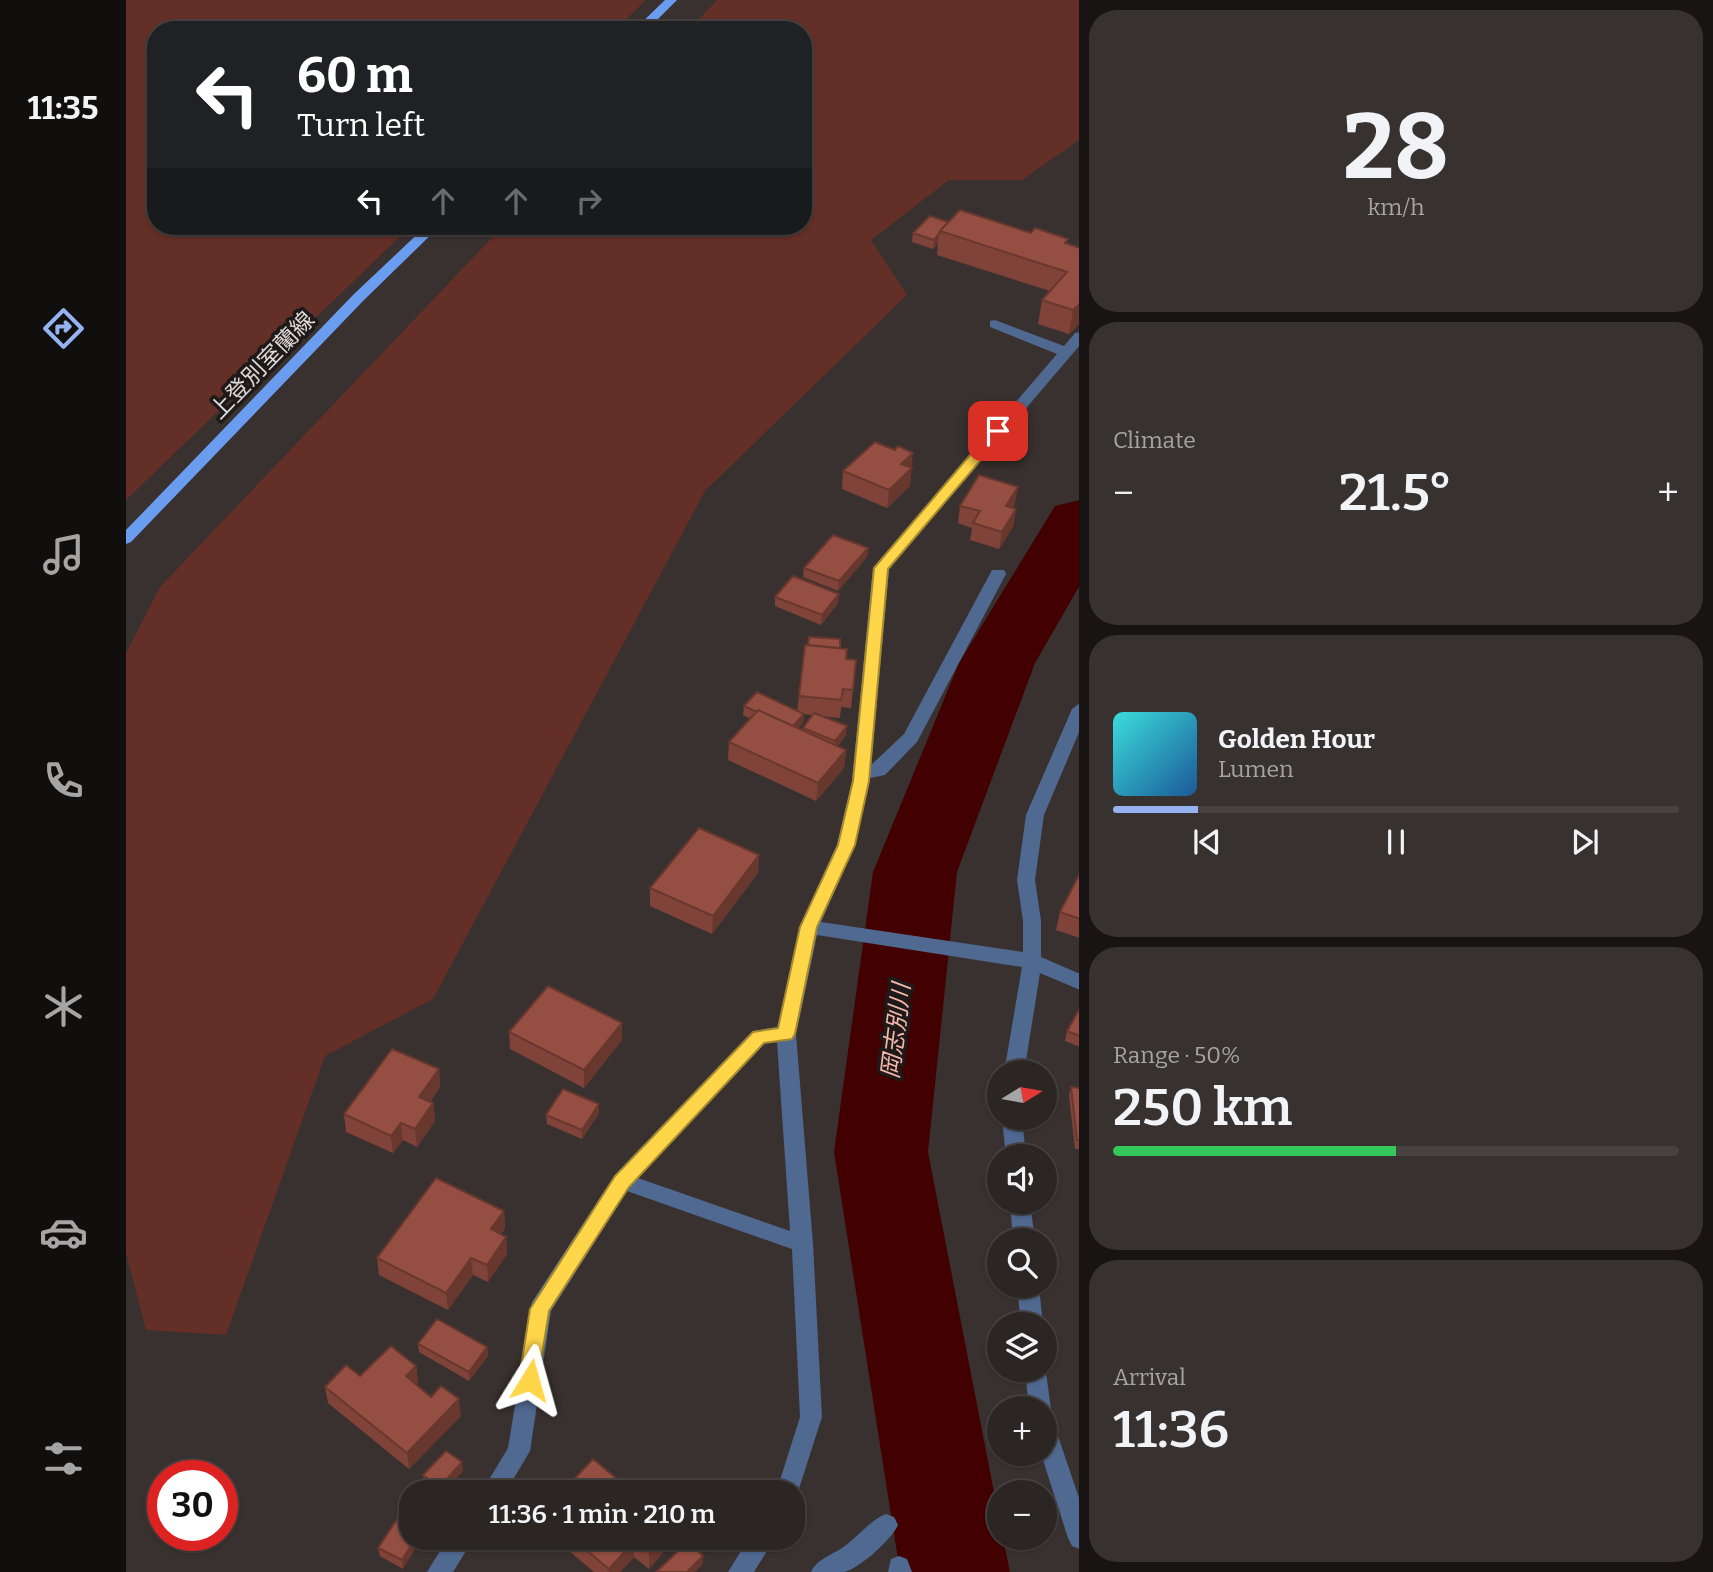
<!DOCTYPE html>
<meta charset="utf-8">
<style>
body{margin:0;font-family:Bitter,"Noto Sans JP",serif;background:#373130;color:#f1f3f6;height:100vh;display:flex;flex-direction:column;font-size:26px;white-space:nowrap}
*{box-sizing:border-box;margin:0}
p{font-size:23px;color:#a6a5a6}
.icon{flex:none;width:38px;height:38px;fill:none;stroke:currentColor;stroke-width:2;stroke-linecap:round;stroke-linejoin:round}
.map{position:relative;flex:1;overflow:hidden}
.drawer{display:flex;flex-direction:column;gap:10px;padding:10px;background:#181413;width:634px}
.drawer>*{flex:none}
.guide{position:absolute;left:21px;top:21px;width:665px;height:214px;border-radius:28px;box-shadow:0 2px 5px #0004,0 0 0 2px #474241;background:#202124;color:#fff;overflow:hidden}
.needle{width:46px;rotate:79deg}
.controls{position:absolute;left:861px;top:1060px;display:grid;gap:14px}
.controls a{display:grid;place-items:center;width:70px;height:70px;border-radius:50%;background:#2b2523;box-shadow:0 2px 5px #0004,0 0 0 2px #474241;font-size:35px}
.speed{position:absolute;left:21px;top:1460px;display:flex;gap:14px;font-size:35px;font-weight:700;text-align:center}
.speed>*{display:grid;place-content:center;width:91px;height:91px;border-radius:50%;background:#2b2523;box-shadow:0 2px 5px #0004,0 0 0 2px #474241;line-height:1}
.speed .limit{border:10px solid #d22;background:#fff;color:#111}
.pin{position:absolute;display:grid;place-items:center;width:60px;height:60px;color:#fff;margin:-30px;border-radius:14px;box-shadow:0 4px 10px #0006}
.me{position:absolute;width:77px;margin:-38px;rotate:8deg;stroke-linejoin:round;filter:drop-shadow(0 0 5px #0008)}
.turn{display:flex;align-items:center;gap:24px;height:147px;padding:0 35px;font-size:32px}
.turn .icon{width:91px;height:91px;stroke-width:2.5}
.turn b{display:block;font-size:49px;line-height:60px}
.lanes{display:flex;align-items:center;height:66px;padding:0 35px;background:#0003;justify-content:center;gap:35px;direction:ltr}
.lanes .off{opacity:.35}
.big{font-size:52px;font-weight:600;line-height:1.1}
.drawer .tile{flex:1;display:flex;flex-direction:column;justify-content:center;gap:10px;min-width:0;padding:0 24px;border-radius:28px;background:#373130}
.drawer .dial{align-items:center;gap:0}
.dial b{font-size:91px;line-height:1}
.song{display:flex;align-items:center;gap:21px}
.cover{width:84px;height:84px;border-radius:10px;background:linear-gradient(135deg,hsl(180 70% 55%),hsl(210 70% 35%))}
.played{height:7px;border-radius:4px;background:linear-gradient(90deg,#95b2f1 15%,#474241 15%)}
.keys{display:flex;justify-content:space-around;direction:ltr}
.heat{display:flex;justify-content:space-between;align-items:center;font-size:38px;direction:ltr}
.charge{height:10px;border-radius:5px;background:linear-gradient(90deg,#34c759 50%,#474241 0)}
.trip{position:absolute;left:273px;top:1480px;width:406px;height:70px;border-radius:28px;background:#2b2523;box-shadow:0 2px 5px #0004,0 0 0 2px #474241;font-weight:600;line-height:70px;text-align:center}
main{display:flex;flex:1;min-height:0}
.dock{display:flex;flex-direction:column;width:126px;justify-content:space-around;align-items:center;background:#110f0e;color:#a6a5a6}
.dock .icon{width:49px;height:49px}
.dock .selected{color:#95b2f1}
.dock b{font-size:32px;color:#f1f3f6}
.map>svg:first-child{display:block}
.green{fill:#632f26}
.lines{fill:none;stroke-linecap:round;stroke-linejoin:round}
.river{fill:#420000;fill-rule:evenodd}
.minor{fill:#506991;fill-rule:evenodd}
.major{fill:#6a9cef;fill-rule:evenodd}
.wall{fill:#804339;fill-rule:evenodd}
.shaded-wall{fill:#68372e}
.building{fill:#954e42;stroke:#68372e;stroke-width:2}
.route{fill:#ffd54a;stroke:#a68a30;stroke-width:2}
.labels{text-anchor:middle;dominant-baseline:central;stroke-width:7;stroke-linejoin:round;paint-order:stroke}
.street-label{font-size:23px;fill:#dfdad9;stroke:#1d1a19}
.water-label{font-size:24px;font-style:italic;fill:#f7b7ab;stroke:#1d1a19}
</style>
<main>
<nav class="dock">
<b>11:35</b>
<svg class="icon selected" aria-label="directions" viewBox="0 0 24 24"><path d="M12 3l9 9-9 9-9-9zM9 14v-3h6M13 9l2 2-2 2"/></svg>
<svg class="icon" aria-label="music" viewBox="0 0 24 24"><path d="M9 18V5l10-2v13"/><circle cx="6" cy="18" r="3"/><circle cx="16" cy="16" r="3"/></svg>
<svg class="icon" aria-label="phone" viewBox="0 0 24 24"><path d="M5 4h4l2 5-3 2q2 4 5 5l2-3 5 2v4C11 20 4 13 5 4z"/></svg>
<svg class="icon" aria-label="climate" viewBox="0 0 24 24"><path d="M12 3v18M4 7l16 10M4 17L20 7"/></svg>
<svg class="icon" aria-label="car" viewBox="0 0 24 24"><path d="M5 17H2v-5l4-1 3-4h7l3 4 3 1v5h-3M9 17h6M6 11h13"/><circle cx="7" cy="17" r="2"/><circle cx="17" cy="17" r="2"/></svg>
<svg class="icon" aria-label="filters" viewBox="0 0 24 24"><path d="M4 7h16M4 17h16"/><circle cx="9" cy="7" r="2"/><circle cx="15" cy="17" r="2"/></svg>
</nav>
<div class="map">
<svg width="954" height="1572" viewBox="0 0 954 1572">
<rect width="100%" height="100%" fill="#39312f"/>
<path class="green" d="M0,0H520L489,30H30V226H285L0,500Z
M591,0H953V140L896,180H823L745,240L781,295L579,491L307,999L199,1056L100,1335L20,1330L0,1253V653L34,587L377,226H677V30H563Z"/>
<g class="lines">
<path class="river" d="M954,500V585L909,663L831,872L802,1152L873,1518V1538H877L884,1572H774L708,1152L747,872L833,663L929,506Z"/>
<path class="minor" d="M869,320L938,346L949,333L954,332V345L763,569L745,765L778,734L866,570H878L880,574L791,742L759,775L744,778L729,845L695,922L897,952V921L891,880L900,815L946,709L954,703V730L918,815L909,880L915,921V957L954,974V990L914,973L898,1073H878L896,967L691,935L670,1034L687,1244L696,1417L669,1501L667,1502V1493H650L674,1417L666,1249L501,1191L425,1311L404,1451L379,1493H355L382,1448L406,1302L489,1175L627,1031L652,1027L674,927L711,845L726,781L747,568L931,354L864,327V321ZM651,1042L664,1231L512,1178L639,1043Z
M876,1118H896L900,1157H880Z
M884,1202H904L909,1241H887Z
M891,1286H913L917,1325H895Z
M919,1365L925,1409L919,1417V1409H903L899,1370H919Z
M919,1420L927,1423L930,1430L954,1501V1549L946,1546L942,1538L915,1454H919Z
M760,1514L768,1517L772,1525C766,1539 733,1569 718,1572C709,1572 695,1572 685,1572C691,1558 708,1555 720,1545C734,1535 744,1520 760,1514Z
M322,1538H348L327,1572H301Z
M623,1538H649L628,1572H602Z
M773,1556L781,1559L786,1572H762L765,1559Z"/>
<path class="major" d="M539,0H551L521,30H508Z
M300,226H314L238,300L5,542L0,544V530L228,294Z"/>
</g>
<path class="wall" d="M822,222L942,244L954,248V323L943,334L912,324L916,300L924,291L811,255L812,243L807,249L786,242L787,233Z
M785,468L784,486L761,508L716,489L717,471Z
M889,504L887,508L890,509L887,527L873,549L844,540L846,528L832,523L834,506Z
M742,548L741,557L712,591L677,577L678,568Z
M649,597L712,603L695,625L649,606Z
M682,645L714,648L720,659L730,660L725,708L715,707L714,718L695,716L720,735L712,746L720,750L718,768L690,801L602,760L603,742L625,719L617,715L618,706L671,711L673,696ZM678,714L686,715L677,728V730L672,728L677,723Z
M633,855L632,873L586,934L524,906V888Z
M954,873V938L930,930L934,912Z
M954,1008V1047L939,1041L941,1031Z
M496,1023V1040L458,1088L384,1049L383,1032Z
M313,1069L314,1087L304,1102L307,1103L309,1121L291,1147L277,1140L267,1153L220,1132L218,1114Z
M945,1087L954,1088V1149H949L943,1096Z
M473,1104V1113L456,1139L421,1124L420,1115Z
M378,1211L379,1228L375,1234L380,1237L381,1254L362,1282L347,1275L322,1310L253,1275L251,1258Z
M292,1344L361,1347L362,1356L343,1381L293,1352Z
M290,1366L292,1382L290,1384L305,1397L335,1416L283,1469L202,1403L199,1387L234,1376Z
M337,1471L317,1493H310L298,1484L297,1475Z
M285,1498L277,1569L254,1556L252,1548Z
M428,1538H547V1541L523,1569L508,1557L494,1572H468Z"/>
<path class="shaded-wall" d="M813,235L812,243L807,249L808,240Z
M954,304V323L943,334L947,310Z
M787,453L784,486L761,508L763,490L775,464Z
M892,487L889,504L877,524L880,506Z
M890,509L887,527L873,549L876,532Z
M742,548L741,557L712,591L713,581Z
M713,594L712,603L695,625L696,615Z
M678,714L677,723L664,737L665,728Z
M721,726L720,735L708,750L709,741Z
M720,750L718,768L690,801L692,783Z
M633,855L632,873L586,934L587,916Z
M496,1023V1040L458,1088V1070Z
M313,1069L314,1087L295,1114L293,1097Z
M307,1103L309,1121L291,1147L289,1129Z
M473,1104V1113L456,1139V1130Z
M275,1123L277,1140L267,1153L265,1136Z
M378,1211L379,1228L366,1246L365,1229Z
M380,1237L381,1254L362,1282L361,1265Z
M345,1258L347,1275L322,1310L320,1293Z
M361,1347L362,1356L343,1381V1372Z
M290,1366L292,1382L282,1393L280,1376Z
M333,1399L335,1416L283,1469L281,1453Z
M336,1462L337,1471L317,1493H313V1488Z
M290,1538H296L277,1569L276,1560Z
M537,1538H547V1541L523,1569V1553Z
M508,1541V1557L494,1572H483V1569Z
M577,1556V1564L569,1572H561Z"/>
<path class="building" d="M834,210L905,233L909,228L942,239L939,243L954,248V304L947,310L916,300L941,272L814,231Z
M804,216L822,222L814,231L813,234L808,240L787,233Z
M749,442L769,450L772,446L787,453L775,464L786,468L763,490L717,471Z
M853,475L892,487L880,506L890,509L876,532L847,523L854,511L834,506Z
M707,535L742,548L713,581L678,568Z
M667,576L713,594L696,615L649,597Z
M683,637L714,639V648L682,645Z
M679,645L721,649L720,659L730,660L727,690L717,689L715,700L673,696Z
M631,692L678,714L667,726L632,710L631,712L618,706Z
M632,710L720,750L692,783L603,742Z
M688,713L721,726L709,741L677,728Z
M573,828L633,855L587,916L524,888Z
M954,873V919L934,912Z
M422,986L496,1023L458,1070L383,1032Z
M954,1008V1036L941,1031Z
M266,1049L313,1069L293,1097L307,1103L289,1129L275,1123L265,1136L218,1114Z
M945,1087L954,1088V1140H951Z
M437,1089L473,1104L456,1130L420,1115Z
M310,1178L378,1211L365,1229L380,1237L361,1265L345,1258L320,1293L251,1258Z
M311,1319L361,1347L343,1372L292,1344Z
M265,1346L290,1366L280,1376L305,1397L315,1386L333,1399L281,1453L199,1387L220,1365L234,1376Z
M320,1451L336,1462L313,1488L297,1475Z
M467,1459L508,1493H435Z
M285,1498V1538H290L276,1560L252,1548Z
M446,1538H537L523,1553L508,1541L483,1569Z
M563,1541L577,1556L561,1572H530Z"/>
<path class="route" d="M872,427L877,428V434L762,569L743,781L729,845L691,927L669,1034L666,1039L638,1043L503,1187L423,1311L411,1386L404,1389L396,1386L393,1380L404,1309L489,1176L627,1032L652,1028L674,927L712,845L727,781L748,568L867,428Z"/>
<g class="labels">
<g class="street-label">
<text transform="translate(136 365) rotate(-46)">上登別室蘭線</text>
</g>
<g class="water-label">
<text transform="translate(770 1031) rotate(-83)">岡志別川</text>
</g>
</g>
</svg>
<div class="controls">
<a><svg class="needle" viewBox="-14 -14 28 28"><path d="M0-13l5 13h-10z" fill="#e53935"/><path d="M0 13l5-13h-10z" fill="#a6a5a6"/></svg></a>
<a><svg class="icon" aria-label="sound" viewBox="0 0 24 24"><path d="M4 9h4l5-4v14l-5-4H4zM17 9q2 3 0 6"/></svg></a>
<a><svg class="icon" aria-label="search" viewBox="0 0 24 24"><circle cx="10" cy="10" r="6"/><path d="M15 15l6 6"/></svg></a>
<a><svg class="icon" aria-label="layers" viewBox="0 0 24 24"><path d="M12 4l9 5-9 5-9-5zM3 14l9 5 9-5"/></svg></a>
<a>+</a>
<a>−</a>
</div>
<div class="speed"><div class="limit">30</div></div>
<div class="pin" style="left:872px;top:431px;background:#d93025"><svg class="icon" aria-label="arrive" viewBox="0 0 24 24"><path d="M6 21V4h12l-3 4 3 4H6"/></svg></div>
<svg class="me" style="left:404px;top:1380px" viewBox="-20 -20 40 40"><path d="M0-17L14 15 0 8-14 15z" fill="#ffd54a" stroke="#fff" stroke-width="4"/></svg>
<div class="trip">11:36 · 1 min · 210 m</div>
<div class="guide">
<div class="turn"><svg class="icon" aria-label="left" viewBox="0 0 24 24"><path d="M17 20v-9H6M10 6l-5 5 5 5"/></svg><div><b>60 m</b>Turn left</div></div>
<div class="lanes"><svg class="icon" aria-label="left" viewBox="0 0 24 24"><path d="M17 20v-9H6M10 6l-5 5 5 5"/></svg><svg class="icon off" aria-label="ahead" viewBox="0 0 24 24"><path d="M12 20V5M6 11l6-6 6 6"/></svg><svg class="icon off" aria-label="ahead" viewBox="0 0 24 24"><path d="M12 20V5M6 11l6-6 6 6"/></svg><svg class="icon off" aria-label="right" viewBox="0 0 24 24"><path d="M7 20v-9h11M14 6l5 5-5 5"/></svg></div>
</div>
</div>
<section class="drawer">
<div class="tile dial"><b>28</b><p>km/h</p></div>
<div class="tile"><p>Climate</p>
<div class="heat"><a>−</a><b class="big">21.5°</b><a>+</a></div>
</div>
<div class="tile">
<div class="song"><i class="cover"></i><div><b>Golden Hour</b><p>Lumen</p></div></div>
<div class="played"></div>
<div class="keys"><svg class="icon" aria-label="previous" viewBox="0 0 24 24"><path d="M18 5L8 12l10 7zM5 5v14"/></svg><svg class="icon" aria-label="pause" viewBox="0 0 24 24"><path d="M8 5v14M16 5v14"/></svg><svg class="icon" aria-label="next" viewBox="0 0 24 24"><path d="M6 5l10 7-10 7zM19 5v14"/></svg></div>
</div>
<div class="tile"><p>Range · 50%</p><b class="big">250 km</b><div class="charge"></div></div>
<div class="tile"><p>Arrival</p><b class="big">11:36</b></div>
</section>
</main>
